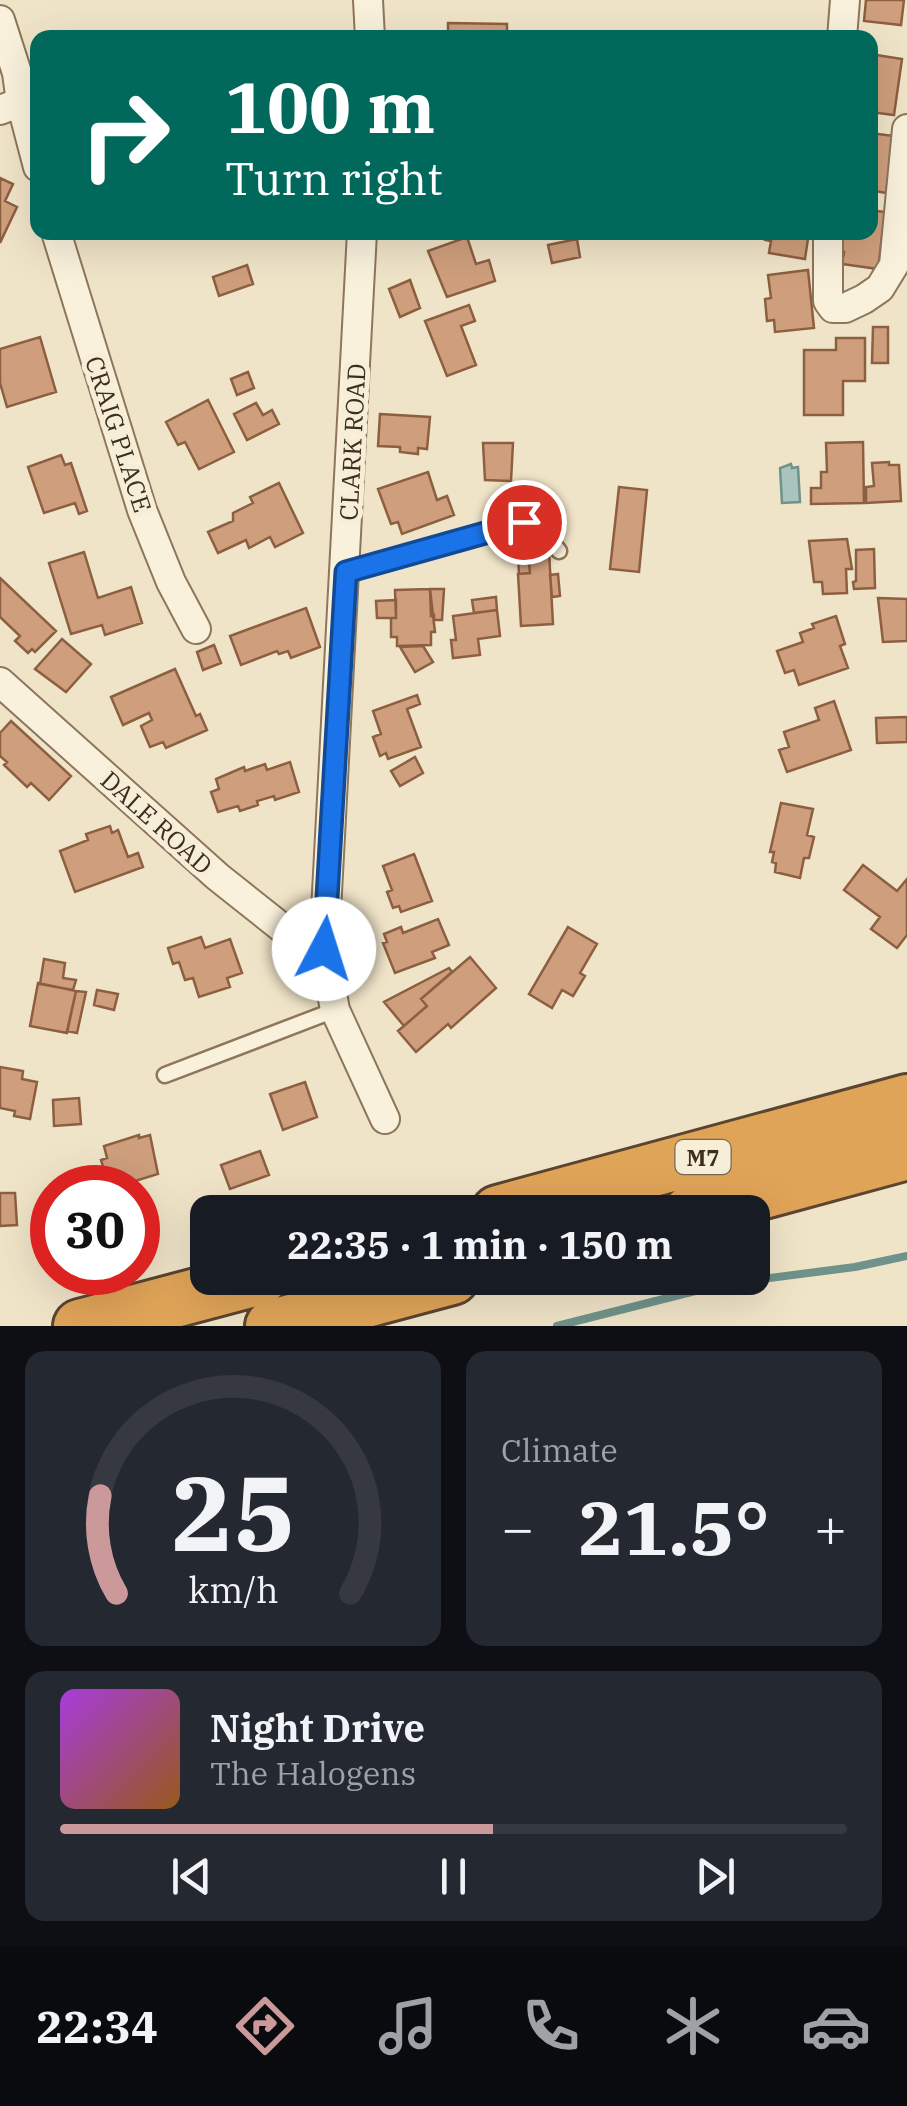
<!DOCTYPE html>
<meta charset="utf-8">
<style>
body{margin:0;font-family:"IBM Plex Serif",serif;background:#242831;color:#f1f3f6;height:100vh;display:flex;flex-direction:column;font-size:38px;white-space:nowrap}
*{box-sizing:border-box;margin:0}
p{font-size:32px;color:#9ea1a6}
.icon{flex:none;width:55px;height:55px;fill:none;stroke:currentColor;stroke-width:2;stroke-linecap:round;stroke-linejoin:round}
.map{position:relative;height:1326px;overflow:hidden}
.panel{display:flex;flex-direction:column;gap:25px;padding:25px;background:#0d0f14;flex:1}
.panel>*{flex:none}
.hud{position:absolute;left:30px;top:30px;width:848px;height:210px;border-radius:20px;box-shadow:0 10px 40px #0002;background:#00695c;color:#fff;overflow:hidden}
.speed{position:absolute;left:30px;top:1165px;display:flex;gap:20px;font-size:50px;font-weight:700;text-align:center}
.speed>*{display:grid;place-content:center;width:130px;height:130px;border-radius:50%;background:#171b24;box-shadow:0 10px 40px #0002;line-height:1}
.speed .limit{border:15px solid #d22;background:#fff;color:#111}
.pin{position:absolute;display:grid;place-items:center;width:85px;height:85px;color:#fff;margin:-42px;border:5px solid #fff;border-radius:50%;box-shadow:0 2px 10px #0007}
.me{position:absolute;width:110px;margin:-55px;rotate:5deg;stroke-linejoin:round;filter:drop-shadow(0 0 8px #0008)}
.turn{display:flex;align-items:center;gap:35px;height:210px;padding:0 30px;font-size:45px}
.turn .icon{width:130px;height:130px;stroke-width:2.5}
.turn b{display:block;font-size:70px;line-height:85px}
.big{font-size:75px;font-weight:800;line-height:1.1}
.panel .tile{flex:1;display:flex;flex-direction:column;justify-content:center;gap:15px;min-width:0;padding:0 35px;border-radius:20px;background:#242831}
.panel .dial{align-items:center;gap:0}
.dial svg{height:260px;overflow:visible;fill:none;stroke:#363941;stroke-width:7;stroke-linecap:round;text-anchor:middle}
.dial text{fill:#f1f3f6;stroke:none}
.song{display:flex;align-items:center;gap:30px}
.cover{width:120px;height:120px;border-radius:15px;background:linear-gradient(135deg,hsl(280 70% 55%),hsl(30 70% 35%))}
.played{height:10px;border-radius:5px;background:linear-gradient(90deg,#cc999b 55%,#363941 55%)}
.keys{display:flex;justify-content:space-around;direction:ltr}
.heat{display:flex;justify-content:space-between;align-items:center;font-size:55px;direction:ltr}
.panel .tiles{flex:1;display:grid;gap:25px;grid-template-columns:1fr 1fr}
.tile:last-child{grid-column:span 2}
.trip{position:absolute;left:190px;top:1195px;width:580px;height:100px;border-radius:20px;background:#171b24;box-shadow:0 10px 40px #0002;font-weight:800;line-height:100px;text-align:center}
.dock{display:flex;height:160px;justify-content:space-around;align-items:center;background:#090b0e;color:#9ea1a6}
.dock .icon{width:70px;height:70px}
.dock .on{color:#cc999b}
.dock b{font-size:45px;color:#f1f3f6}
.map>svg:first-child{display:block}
.water{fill:#a9c4bc;stroke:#6f938a;stroke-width:2.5}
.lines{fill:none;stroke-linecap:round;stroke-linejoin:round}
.stream{stroke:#6f938a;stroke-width:8}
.building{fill:#cf9f7d;stroke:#8d5f41;stroke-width:2.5}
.service-casing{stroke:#8d765c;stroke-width:19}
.minor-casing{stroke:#8d765c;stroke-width:32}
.motorway-casing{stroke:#5b4430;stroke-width:58}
.service{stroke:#faf1dc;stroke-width:14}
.minor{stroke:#faf1dc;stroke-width:28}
.motorway{stroke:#e0a458;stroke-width:52}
.route-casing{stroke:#114b97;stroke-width:25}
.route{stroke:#1a73e8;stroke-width:18}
.labels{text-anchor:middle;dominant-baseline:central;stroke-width:10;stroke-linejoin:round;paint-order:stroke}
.shield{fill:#f7eed8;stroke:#756857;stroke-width:2.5}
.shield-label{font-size:22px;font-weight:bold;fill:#3d2e20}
.street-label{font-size:25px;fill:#3d2e20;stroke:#f7eed8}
</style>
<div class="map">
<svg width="907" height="1326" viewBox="0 0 907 1326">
<rect width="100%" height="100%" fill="#f0e4c8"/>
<path class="water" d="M791,464L792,468L798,467L800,502L782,503L780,468Z"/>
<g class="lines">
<path class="stream" d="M557,1326L723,1284L855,1267L907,1256"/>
</g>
<path class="building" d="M866,0H904L901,25L864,21Z
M448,23L507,24V38H448Z
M870,54L902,59L894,115L870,112Z
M870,133L894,136L886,193L870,190Z
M0,178L13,184L5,201L17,207L0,243Z
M870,210L885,212L878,269L842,264L844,252L838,251L840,232H870Z
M766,232H809L805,259L769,253L771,241L765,240Z
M467,237L476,264L489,260L495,281L447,297L428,251Z
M577,239L580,257L552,263L548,245Z
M247,265L253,284L219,296L213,277Z
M808,270L814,328L775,332L774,320L767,321L765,299L771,298L768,275Z
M410,280L420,308L400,317L389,289Z
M469,305L475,321L461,326L476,365L447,376L425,321Z
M873,327H888V363H872Z
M40,337L56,392L7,407L0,383V349Z
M836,338H865V381H843V415H804V350H836Z
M248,372L254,388L237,395L231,379Z
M208,400L234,452L199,469L185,442L178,445L166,422Z
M256,403L263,415L272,410L279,424L247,440L234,414Z
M380,414L430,417L427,449L418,448V454L400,452V447L378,446Z
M863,442L864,503L811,504V488H821V472H827L826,443Z
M483,443H513L511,481L485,480Z
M61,455L65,465L71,463L87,511L79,514L75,503L44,513L28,467Z
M889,462V465H899L901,501L866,503V487L874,486L872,463Z
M428,472L437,500L447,496L454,515L402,534L398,522L391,524L378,489Z
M279,483L303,533L275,547L270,537L249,548L246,540L218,553L208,532L233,521V513L253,503L250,497Z
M619,487L647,490L639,572L610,569Z
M847,539L852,569H846L847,593L823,594L822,582H814L809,541Z
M874,549L875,588L854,589L853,582L856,581V550Z
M549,551L553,624L521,626L518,574L530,573L528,552Z
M84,552L98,598L131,587L142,623L105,635L102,625L71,634L49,563Z
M528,554L530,573L519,574L518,555Z
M558,574L560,596L552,597L550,575Z
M0,578L56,631L35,652L32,649L28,653L15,641L20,636L0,617Z
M430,589H444L442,620H434V615L431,616Z
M430,589L435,632H431V645L397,646V637H391V618H396L395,590Z
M496,597L497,610L474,613L472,600Z
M878,598L907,599V641L883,642Z
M396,600V618H377L376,601Z
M306,608L320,647L291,658L288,651L279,654L277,651L241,665L230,636Z
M497,610L500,636L478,639L480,655L453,658L451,640H456L453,616Z
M836,616L845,644L840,646L848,668L799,685L794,670L785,673L777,651L803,642L800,633L814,628L812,624Z
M62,639L91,664L66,692L35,669Z
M214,645L221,663L203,670L197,652Z
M423,646L433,662L415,672L400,647Z
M175,669L196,716L200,714L207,730L166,748L163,742L150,747L141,726L152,720L149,713L123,725L111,697Z
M417,695L420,704L407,709L421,747L388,759L386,753L380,756L373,737L381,734L373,711Z
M834,701L851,750L787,772L779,750L789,747L784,732L819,720L815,708Z
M907,717V742L877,743L876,718Z
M11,721L71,776L49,800L31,783L27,787L4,765L7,762L0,756V733Z
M415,757L423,773L400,786L391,771Z
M290,762L299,792L275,800L274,796L257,801L258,805L240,811L238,806L218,812L211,792L219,789L216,779L244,767L245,771L265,764L267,770Z
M781,803L813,809L807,835L814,837L809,858H804L800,878L775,872L776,863L772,862L774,852H770Z
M110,826L112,833L118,830L128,857L138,853L143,867L75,892L60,851L88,840L86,834Z
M414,854L432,901L401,912L399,906L393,908L387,892L392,890L383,866Z
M863,865L897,891L907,879V935L897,948L871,929L880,917L844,890Z
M438,919L449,945L432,952L435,958L395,973L383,943L387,942L384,934L401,927L403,933Z
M568,927L597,944L580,973L585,976L573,996L562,990L552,1008L529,994Z
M201,937L205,948L230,939L242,973L227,978L230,987L199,997L193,978L185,980L179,962L173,964L168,948Z
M470,957L496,988L451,1028L448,1024L416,1052L398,1031L427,1006L421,999Z
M44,959L65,963L63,978L76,980L73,990L40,984Z
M449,968L452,972L421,999L427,1006L404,1026L384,1002Z
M38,983L76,991L67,1033L30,1026Z
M97,990L118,994L114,1010L94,1005Z
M76,991L86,992L77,1033L67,1031Z
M0,1067L23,1071L22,1079L37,1082L30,1119L14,1116L15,1111L0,1108Z
M305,1082L317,1117L283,1130L270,1094Z
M79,1098L81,1124L54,1126L53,1100Z
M139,1135V1138L150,1135L158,1174L116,1187L112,1174L106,1176L101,1160L107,1158L104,1146Z
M260,1151L269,1175L230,1189L221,1165Z
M0,1193H15L17,1225L0,1226Z"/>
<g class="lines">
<g class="service-casing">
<path id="service" d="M346,572L524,522L543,530L559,551
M165,1075L335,1010"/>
</g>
<g class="minor-casing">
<path id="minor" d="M368,0L370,38
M0,20L17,73L21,102L0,110
M842,38L845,0
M21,102L38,167
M56,232L142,510L171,582L196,629
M362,232L324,949L335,1010L385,1119
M828,232V301L833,308H845L864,299L880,288L894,265L907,129
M0,682L218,877L286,931L324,949"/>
</g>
<g class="motorway-casing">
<path id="motorway" d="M498,1212L907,1101
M690,1212L907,1153
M80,1326L261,1278
M272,1326L452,1278"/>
</g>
<use href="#service" class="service"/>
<use href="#minor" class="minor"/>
<use href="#motorway" class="motorway"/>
</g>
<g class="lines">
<g class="route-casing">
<path id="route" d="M324,949L346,572L524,522"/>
</g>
<use href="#route" class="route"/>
</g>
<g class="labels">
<rect class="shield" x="675.5" y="1140" width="55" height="34" rx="8"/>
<g class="shield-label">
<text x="703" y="1157">M7</text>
</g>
<g class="street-label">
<text transform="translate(119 434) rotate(72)">CRAIG PLACE</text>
<text transform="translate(352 442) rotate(-87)">CLARK ROAD</text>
<text transform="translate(157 822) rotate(42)">DALE ROAD</text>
</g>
</g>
</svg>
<div class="speed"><div class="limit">30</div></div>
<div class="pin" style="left:524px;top:522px;background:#d93025"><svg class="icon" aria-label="arrive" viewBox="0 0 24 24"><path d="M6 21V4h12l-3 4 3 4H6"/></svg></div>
<svg class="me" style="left:324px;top:949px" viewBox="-20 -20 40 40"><circle r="19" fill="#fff"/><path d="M0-13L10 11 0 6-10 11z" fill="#1a73e8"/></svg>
<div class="trip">22:35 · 1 min · 150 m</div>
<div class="hud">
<div class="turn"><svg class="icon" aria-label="right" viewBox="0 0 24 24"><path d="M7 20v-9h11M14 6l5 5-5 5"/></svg><div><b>100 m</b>Turn right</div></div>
</div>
</div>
<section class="panel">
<div class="tiles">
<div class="tile dial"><svg viewBox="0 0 100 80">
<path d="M14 69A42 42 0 1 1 86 69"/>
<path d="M14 69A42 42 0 0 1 9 39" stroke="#cc999b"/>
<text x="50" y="56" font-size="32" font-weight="700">25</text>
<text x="50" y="72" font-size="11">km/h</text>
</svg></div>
<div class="tile"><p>Climate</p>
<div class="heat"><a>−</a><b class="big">21.5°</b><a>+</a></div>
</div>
<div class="tile">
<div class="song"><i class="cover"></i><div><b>Night Drive</b><p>The Halogens</p></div></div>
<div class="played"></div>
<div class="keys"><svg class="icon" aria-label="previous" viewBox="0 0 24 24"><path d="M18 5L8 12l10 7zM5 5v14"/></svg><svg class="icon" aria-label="pause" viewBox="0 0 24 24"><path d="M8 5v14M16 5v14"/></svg><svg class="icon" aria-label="next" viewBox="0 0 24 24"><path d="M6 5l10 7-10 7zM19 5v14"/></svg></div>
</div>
</div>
</section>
<nav class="dock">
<b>22:34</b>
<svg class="icon on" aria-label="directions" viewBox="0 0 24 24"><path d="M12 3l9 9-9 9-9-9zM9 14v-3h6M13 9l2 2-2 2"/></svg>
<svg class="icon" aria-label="music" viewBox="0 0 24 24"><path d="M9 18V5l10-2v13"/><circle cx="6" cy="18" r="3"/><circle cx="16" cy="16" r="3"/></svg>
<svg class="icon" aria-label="phone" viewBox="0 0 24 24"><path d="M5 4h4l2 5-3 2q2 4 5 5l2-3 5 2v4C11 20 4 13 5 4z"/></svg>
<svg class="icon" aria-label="climate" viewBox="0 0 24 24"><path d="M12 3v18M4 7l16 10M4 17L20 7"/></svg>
<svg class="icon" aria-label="car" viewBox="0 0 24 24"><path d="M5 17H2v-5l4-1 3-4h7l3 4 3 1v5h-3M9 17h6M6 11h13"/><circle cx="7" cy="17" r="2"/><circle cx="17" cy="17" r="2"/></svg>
</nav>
